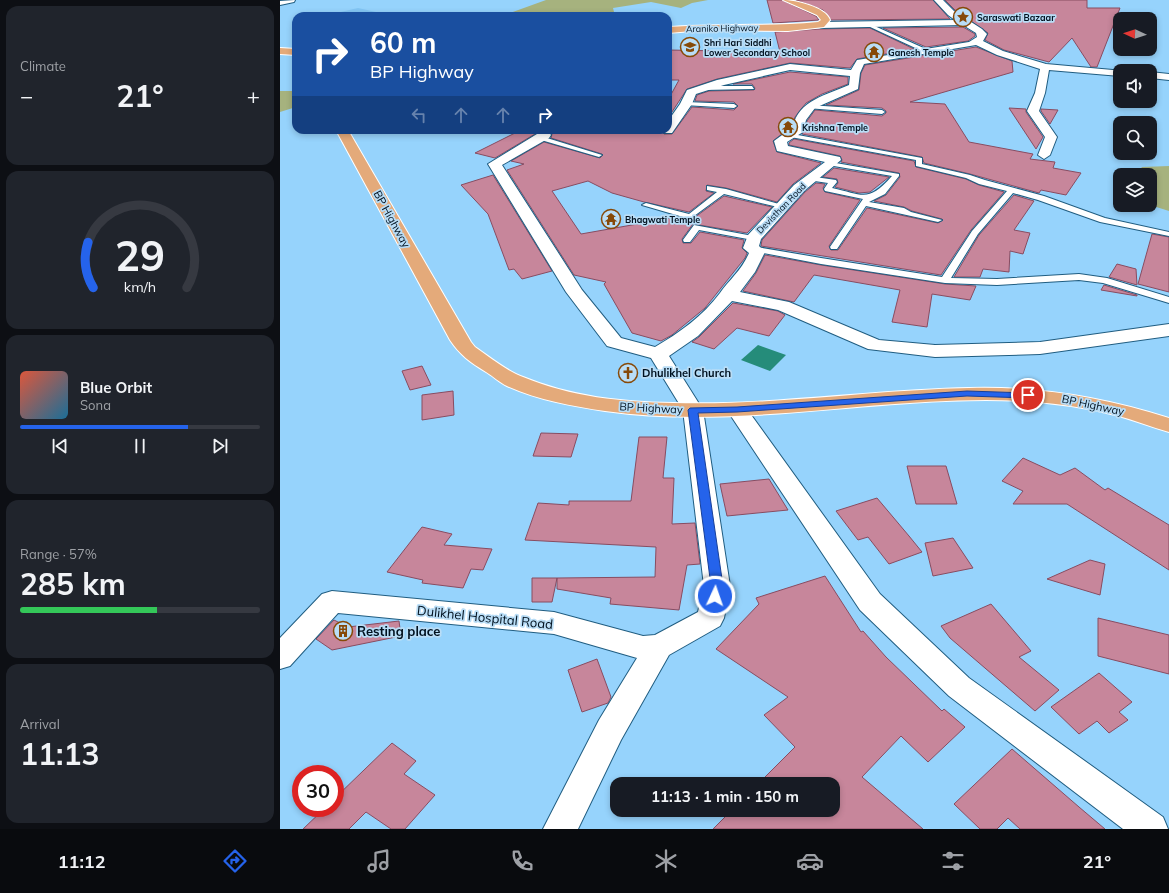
<!DOCTYPE html>
<meta charset="utf-8">
<style>
body{margin:0;font-family:Mulish,sans-serif;background:#20242c;color:#f1f3f6;height:100vh;display:flex;flex-direction:column;font-size:15px;white-space:nowrap}
*{box-sizing:border-box;margin:0}
p{font-size:13px;color:#9ea1a6}
.icon{flex:none;width:22px;height:22px;fill:none;stroke:currentColor;stroke-width:2;stroke-linecap:round;stroke-linejoin:round}
.map{position:relative;flex:1;overflow:hidden}
.panel{display:flex;flex-direction:column;gap:6px;padding:6px;background:#0d0f14;width:280px}
.panel>*{flex:none}
.top-card{position:absolute;left:12px;top:12px;width:380px;height:122px;border-radius:12px;box-shadow:0 2px 6px #0003;background:#1a4fa0;color:#fff;overflow:hidden}
.needle{width:26px;rotate:273deg}
.tools{position:absolute;left:833px;top:12px;display:grid;gap:8px}
.tools a{display:grid;place-items:center;width:44px;height:44px;border-radius:8px;background:#171b24;box-shadow:0 2px 6px #0003;font-size:20px}
.speed{position:absolute;left:12px;top:765px;display:flex;gap:8px;font-size:20px;font-weight:700;text-align:center}
.speed>*{display:grid;place-content:center;width:52px;height:52px;border-radius:50%;background:#171b24;box-shadow:0 2px 6px #0003;line-height:1}
.speed .limit{border:6px solid #d22;background:#fff;color:#111}
.pin{position:absolute;display:grid;place-items:center;width:34px;height:34px;color:#fff;margin:-17px;border:2px solid #fff;border-radius:50%;box-shadow:0 1px 4px #0007}
.me{position:absolute;width:44px;margin:-22px;rotate:3deg;stroke-linejoin:round;filter:drop-shadow(0 0 3px #0008)}
.turn{display:flex;align-items:center;gap:14px;height:84px;padding:0 12px;font-size:18px}
.turn .icon{width:52px;height:52px;stroke-width:2.5}
.turn b{display:block;font-size:28px;line-height:34px}
.lanes{display:flex;align-items:center;height:38px;padding:0 12px;background:#0003;justify-content:center;gap:20px;direction:ltr}
.lanes .off{opacity:.35}
.big{font-size:30px;font-weight:700;line-height:1.1}
.panel .tile{flex:1;display:flex;flex-direction:column;justify-content:center;gap:6px;min-width:0;padding:0 14px;border-radius:12px;background:#20242c}
.panel .dial{align-items:center;gap:0}
.dial svg{height:104px;overflow:visible;fill:none;stroke:#363941;stroke-width:7;stroke-linecap:round;text-anchor:middle}
.dial text{fill:#f1f3f6;stroke:none}
.song{display:flex;align-items:center;gap:12px}
.cover{width:48px;height:48px;border-radius:6px;background:linear-gradient(135deg,hsl(10 70% 55%),hsl(200 70% 35%))}
.played{height:4px;border-radius:2px;background:linear-gradient(90deg,#2563eb 70%,#363941 70%)}
.keys{display:flex;justify-content:space-around;direction:ltr}
.heat{display:flex;justify-content:space-between;align-items:center;font-size:22px;direction:ltr}
.charge{height:6px;border-radius:3px;background:linear-gradient(90deg,#34c759 57%,#363941 0)}
.trip{position:absolute;left:330px;top:777px;width:230px;height:40px;border-radius:12px;background:#171b24;box-shadow:0 2px 6px #0003;font-weight:700;line-height:40px;text-align:center}
.tabs{display:flex;height:64px;justify-content:space-around;align-items:center;background:#090b0e;color:#9ea1a6}
.tabs .icon{width:28px;height:28px}
.tabs .active{color:#2563eb}
.tabs b{font-size:18px;color:#f1f3f6}
main{display:flex;flex:1;min-height:0}
.map>svg:first-child{display:block}
.built{fill:#83c6f4}
.green{fill:#a6b27e}
.water{fill:#258c7a}
.building{fill:#c7869b;stroke:#884c61}
.lines{fill:none;stroke-linecap:round;stroke-linejoin:round}
.service-casing{stroke:#205d81;stroke-width:2}
.minor-casing{stroke:#205d81;stroke-width:2}
.trunk-casing{stroke:#fff;stroke-width:2}
.service{fill:#fff;fill-rule:evenodd}
.minor{fill:#fff;fill-rule:evenodd}
.trunk{fill:#e4aa7a;fill-rule:evenodd}
.route{fill:#2563eb;stroke:#184099}
.labels{text-anchor:middle;dominant-baseline:central;stroke-width:3.5;stroke-linejoin:round;paint-order:stroke}
.far-poi-label{font-size:9px;font-weight:bold;fill:#00111f;stroke:#b9ddf6;text-anchor:start}
.far-street-label{font-size:9px;fill:#00111f;stroke:#b9ddf6}
.street-label{font-size:11px;fill:#00111f;stroke:#b9ddf6}
.poi-label{font-size:11px;font-weight:bold;fill:#00111f;stroke:#b9ddf6;text-anchor:start}
.near-street-label{font-size:13px;fill:#00111f;stroke:#b9ddf6}
.near-poi-label{font-size:13px;font-weight:bold;fill:#00111f;stroke:#b9ddf6;text-anchor:start}
</style>
<main>
<section class="panel">
<div class="tile"><p>Climate</p>
<div class="heat"><a>−</a><b class="big">21°</b><a>+</a></div>
</div>
<div class="tile dial"><svg viewBox="0 0 100 80">
<path d="M14 69A42 42 0 1 1 86 69"/>
<path d="M14 69A42 42 0 0 1 10 34" stroke="#2563eb"/>
<text x="50" y="56" font-size="32" font-weight="700">29</text>
<text x="50" y="72" font-size="11">km/h</text>
</svg></div>
<div class="tile">
<div class="song"><i class="cover"></i><div><b>Blue Orbit</b><p>Sona</p></div></div>
<div class="played"></div>
<div class="keys"><svg class="icon" aria-label="previous" viewBox="0 0 24 24"><path d="M18 5L8 12l10 7zM5 5v14"/></svg><svg class="icon" aria-label="pause" viewBox="0 0 24 24"><path d="M8 5v14M16 5v14"/></svg><svg class="icon" aria-label="next" viewBox="0 0 24 24"><path d="M6 5l10 7-10 7zM19 5v14"/></svg></div>
</div>
<div class="tile"><p>Range · 57%</p><b class="big">285 km</b><div class="charge"></div></div>
<div class="tile"><p>Arrival</p><b class="big">11:13</b></div>
</section>
<div class="map">
<svg width="889" height="829" viewBox="0 0 889 829">
<rect width="100%" height="100%" fill="#96d3fc"/>
<path class="built" d="M78,8L96,12H151L163,16H43Z"/>
<path class="green" d="M266,0H428L412,3L401,8L371,2L333,8L335,16H238L230,13Z
M0,91H16V107L0,112Z
M889,166V211L870,205V175H856L862,167Z"/>
<path class="water" d="M478,345L506,355L490,371L461,360Z"/>
<path class="building" d="M487,0H502L536,16L539,20L493,23Z
M516,0H653L670,19L551,20L543,10Z
M665,0H807V8H840L817,67H811L792,38L769,62L724,50L705,40L708,33L675,10Z
M683,27L695,34V36L688,41L646,47L603,28Z
M590,28L634,49L577,59L570,68L510,63L437,79L407,89L388,118V100L399,80H388V50L500,52L495,32L540,29Z
M696,47L732,61L733,72L630,102L665,104L689,142L753,154L750,159L775,162L773,168L801,173L786,195L761,190L759,193L690,174L644,163L642,157L522,134L524,132L527,121L535,110L602,116L606,113V111L602,108L546,105L579,90L581,73L585,65Z
M510,72L568,77V84L542,94L526,103L515,117L512,126L493,141L497,152L541,163L513,184L497,202L446,188L427,185L426,191L434,193L409,212L364,202L332,193L308,181L272,191L301,234L397,217L411,220L444,196L492,207L467,233L413,224L402,239L403,243H411L420,232L464,240L462,248L467,253L465,258L425,308L392,335L381,341L352,333L324,284L326,282L294,275L227,170L244,164L231,161L264,142L320,158L323,155L322,154L271,138L272,134L268,130H381L384,134H392L412,107L454,110L458,106L454,102L415,101L417,95L429,91L474,90L475,88L472,84H453Z
M729,108L746,109V112L763,137L756,149Z
M761,109L778,110L770,124L761,111Z
M241,130H252L255,134L215,158L195,153Z
M514,139L634,161L636,167L686,179L699,185L724,192L691,230L661,275L481,246L482,240L525,192L536,183L545,184L543,188L545,192L580,200L549,246L551,250H558L587,208L658,223L663,220L662,219L632,211L624,207L594,201L606,195L620,177L619,173L561,162L562,160L560,156L509,145V143Z
M554,168L609,177L590,192L579,193L555,187L558,183L557,179L543,177Z
M213,175L272,271L242,279L234,269L229,270L208,214L181,185Z
M734,195L754,201L734,230L750,233L743,254L730,251L729,272L703,269L700,277H674L699,235Z
M872,234L889,237V292L858,284Z
M485,255L541,265L665,284L696,286L690,300L652,294L647,327L612,322L620,290L534,275L514,302L463,291L476,273Z
M837,264L856,269L857,285L829,277Z
M824,285L857,295V296L821,290Z
M453,303L498,311L505,315L489,336L457,328L434,349L412,342L419,337Z
M142,366L151,385L130,390L122,371Z
M173,391L174,415L142,420V395Z
M261,433L298,434L291,457L253,456Z
M359,437H387L383,478H394L392,524L415,523L420,564L407,565L399,610L330,604L331,598L277,589V578L375,577L376,547L245,540L258,503L289,505V501H351Z
M743,458L780,475L795,468L825,490L828,488L889,525V570L787,504H733L743,491L722,481Z
M627,466H666L677,504H636Z
M489,479L508,510L447,516L440,484Z
M597,498L629,536L642,552L609,564L588,537L578,540L556,511Z
M142,527L172,534L164,545L212,549L203,570L191,569L183,588L142,583L143,580L107,572Z
M673,538L693,568L653,576L645,543Z
M810,560L825,564L820,595L767,579Z
M545,576L581,632L583,631L606,657L662,711L664,709L685,727L648,762L621,736L582,777L643,829H433L452,810H553V784H478L515,747L484,715L508,697L436,649L479,604L476,598Z
M252,578H277L272,602H252Z
M711,604L751,651L739,657L779,690L755,711L670,638L661,626Z
M818,618L889,635V674L818,656Z
M54,620L68,627L119,621L121,636L52,650L36,639Z
M317,659L331,697L328,703L302,712L288,670Z
M819,673L852,702L839,712L848,720L829,733L817,721L799,734L771,707Z
M112,743L136,761L124,774L155,795L125,829H111L86,812L69,829H23L45,808H55V798Z
M732,749L799,807L825,829H740L728,818L717,829H700L674,804Z"/>
<g class="lines">
<g class="service-casing">
<path id="service" d="M590,24L648,50L649,51L644,52L588,26Z
M472,86L474,89L423,90L420,88L423,86Z
M406,102L454,104L457,106L454,108L404,105V103Z
M529,105L602,110L605,112L602,114L527,108L526,107Z
M507,133L642,158V164L690,175L705,180L764,196L825,218L889,232V236L820,222L758,200L733,193L698,234L671,278L717,279L799,274L827,278L889,297V303L823,283L799,280L717,285L665,283L541,264L468,250L467,248L471,246L541,258L662,277L692,231L727,191L699,184L686,178L636,166V160L505,136V134Z
M263,134H267V138L322,155L319,157L261,140Z
M550,162L619,174V176L605,194L589,202L624,208L631,212L662,220L658,222L586,206L557,249H551L550,247L583,199L545,191L544,189L548,183L528,180V176L556,180L557,182L552,188C584,195 588,203 612,176L548,165V163Z
M427,186L446,189L506,206L502,208L444,194L410,219L362,205L366,203L409,214L437,192L427,190Z
M414,225L473,236L477,238L473,240L419,230L410,242H404L403,240Z"/>
</g>
<g class="minor-casing">
<path id="minor" d="M15,0L14,2L0,5V1Z
M654,0H663L674,11L702,29L707,34L703,41L723,51L766,64L844,71H840V76L769,70L765,93L759,111L777,137L770,155L764,159L758,155L765,137L747,111L755,93L760,69L717,55L696,45L584,64L580,73L578,89L535,108L526,120L523,132L507,142L508,146L560,157L561,160L524,191L481,239L479,246L485,252L475,272L460,292L509,302L599,340L655,345L760,342L889,324V336L760,354L655,357L588,349L498,310L452,301L418,336L389,356L423,410L450,586L444,618L440,626L389,655L341,740L298,829H263L319,720L357,658L274,634L58,613L10,666L0,669V638L42,594L52,591L274,612L363,636L375,635L418,612L424,586L403,410L371,358L327,346L286,292L208,164L257,134L253,130C260,130 267,128 271,135L269,138L222,165L302,290L341,338L375,347C399,333 423,316 440,293C449,280 462,270 469,253L463,248L468,235L514,185L545,162L497,151L494,141L513,127C518,100 547,95 569,85L570,76L510,70L444,85L416,94L412,104L392,133H384L382,130H388V121L400,104L407,90L437,80L510,64L571,70L577,60L689,42L697,37L696,33L683,25L541,28L537,25L541,22L675,20L668,15Z
M870,72L889,74V80L870,78Z
M457,404L464,405L600,594L689,678L883,817L888,829H843L669,696L580,610L447,410L450,405Z"/>
</g>
<g class="trunk-casing">
<path id="trunk" d="M503,0C515,0 546,7 550,20L544,27L508,31L425,30L388,33V27C438,23 488,27 538,22L541,20L537,15Z
M0,48L16,49V55L0,54Z
M56,130H68L191,342L195,347C210,357 226,371 243,377C291,397 342,402 393,403C492,406 590,390 689,388C758,386 823,397 889,418V432C871,427 854,420 835,415C793,404 749,400 706,400C578,400 452,429 325,411C292,406 258,400 227,386C220,383 213,376 206,372C190,362 180,355 170,340Z"/>
</g>
<use href="#service" class="service"/>
<use href="#minor" class="minor"/>
<use href="#trunk" class="trunk"/>
</g>
<path class="route" d="M687,391L748,393L752,395L748,398L687,396L457,412L418,413L443,586L439,600H431L429,596L431,586L408,410L410,408L457,407Z"/>
<defs>
<g id="sight-ring" transform="scale(1)"><circle r="9.5" fill="#b9ddf6" stroke="#864908" stroke-width="1.5"/><path d="M0-6L1.8-2.2L6-1.7L2.9 1.2L3.7 5.4L0 3.3L-3.7 5.4L-2.9 1.2L-6-1.7L-1.8-2.2Z" fill="#864908"/></g>
<g id="school-ring" transform="scale(1)"><circle r="9.5" fill="#b9ddf6" stroke="#864908" stroke-width="1.5"/><path d="M0-5L7-2L0 1L-7-2ZM-4 1L0 2.5L4 1V4Q0 6-4 4Z" fill="#864908"/></g>
<g id="temple-ring" transform="scale(1)"><circle r="9.5" fill="#b9ddf6" stroke="#864908" stroke-width="1.5"/><path d="M0-6L5-2H3V0L6.5 2.5H4V6H1.5V3h-3V6H-4V2.5H-6.5L-3 0V-2H-5Z" fill="#864908"/></g>
<g id="church-ring" transform="scale(1)"><circle r="9.5" fill="#b9ddf6" stroke="#864908" stroke-width="1.5"/><path d="M-1.2-6h2.4v3.5h3.3v2.4h-3.3V6h-2.4V-.1h-3.3v-2.4h3.3Z" fill="#864908"/></g>
<g id="building-ring" transform="scale(1)"><circle r="9.5" fill="#b9ddf6" stroke="#864908" stroke-width="1.5"/><path d="M-4-6H4V6H1V3H-1V6H-4ZM-2.5-4.3h1.7v1.8h-1.7ZM.8-4.3h1.7v1.8H.8ZM-2.5-1h1.7V.8h-1.7ZM.8-1h1.7V.8H.8Z" fill="#864908"/></g>
</defs>
<g fill-rule="evenodd">
<use href="#sight-ring" x="683" y="17"/>
<use href="#school-ring" x="410" y="47"/>
<use href="#temple-ring" x="594" y="52"/>
<use href="#temple-ring" x="508" y="127"/>
<use href="#temple-ring" x="331" y="219"/>
<use href="#church-ring" x="348" y="373"/>
<use href="#building-ring" x="63" y="631"/>
</g>
<g class="labels">
<g class="far-poi-label">
<text x="697" y="17">Saraswati Bazaar</text>
<text x="424" y="42">Shri Hari Siddhi<tspan x="424" dy="10">Lower Secondary School</tspan></text>
<text x="608" y="52">Ganesh Temple</text>
<text x="522" y="127">Krishna Temple</text>
<text x="345" y="219">Bhagwati Temple</text>
</g>
<g class="far-street-label">
<text transform="translate(442 28) rotate(-1)">Araniko Highway</text>
<text transform="translate(501 208) rotate(-46)">Devisthan Road</text>
</g>
<g class="street-label">
<text transform="translate(112 219) rotate(61)">BP Highway</text>
<text transform="translate(813 405) rotate(12)">BP Highway</text>
<text transform="translate(371 408) rotate(3)">BP Highway</text>
</g>
<g class="poi-label">
<text x="362" y="373">Dhulikhel Church</text>
</g>
<g class="near-street-label">
<text transform="translate(205 617) rotate(6)">Dulikhel Hospital Road</text>
</g>
<g class="near-poi-label">
<text x="77" y="631">Resting place</text>
</g>
</g>
</svg>
<div class="tools">
<a><svg class="needle" viewBox="-14 -14 28 28"><path d="M0-13l5 13h-10z" fill="#e53935"/><path d="M0 13l5-13h-10z" fill="#9ea1a6"/></svg></a>
<a><svg class="icon" aria-label="sound" viewBox="0 0 24 24"><path d="M4 9h4l5-4v14l-5-4H4zM17 9q2 3 0 6"/></svg></a>
<a><svg class="icon" aria-label="search" viewBox="0 0 24 24"><circle cx="10" cy="10" r="6"/><path d="M15 15l6 6"/></svg></a>
<a><svg class="icon" aria-label="layers" viewBox="0 0 24 24"><path d="M12 4l9 5-9 5-9-5zM3 14l9 5 9-5"/></svg></a>
</div>
<div class="speed"><div class="limit">30</div></div>
<div class="pin" style="left:748px;top:395px;background:#d93025"><svg class="icon" aria-label="arrive" viewBox="0 0 24 24"><path d="M6 21V4h12l-3 4 3 4H6"/></svg></div>
<svg class="me" style="left:435px;top:596px" viewBox="-20 -20 40 40"><circle r="17" fill="#2563eb" stroke="#fff" stroke-width="3"/><path d="M0-11L8 9 0 5-8 9z" fill="#fff"/></svg>
<div class="trip">11:13 · 1 min · 150 m</div>
<div class="top-card">
<div class="turn"><svg class="icon" aria-label="right" viewBox="0 0 24 24"><path d="M7 20v-9h11M14 6l5 5-5 5"/></svg><div><b>60 m</b>BP Highway</div></div>
<div class="lanes"><svg class="icon off" aria-label="left" viewBox="0 0 24 24"><path d="M17 20v-9H6M10 6l-5 5 5 5"/></svg><svg class="icon off" aria-label="ahead" viewBox="0 0 24 24"><path d="M12 20V5M6 11l6-6 6 6"/></svg><svg class="icon off" aria-label="ahead" viewBox="0 0 24 24"><path d="M12 20V5M6 11l6-6 6 6"/></svg><svg class="icon" aria-label="right" viewBox="0 0 24 24"><path d="M7 20v-9h11M14 6l5 5-5 5"/></svg></div>
</div>
</div>
</main>
<nav class="tabs">
<b>11:12</b>
<svg class="icon active" aria-label="directions" viewBox="0 0 24 24"><path d="M12 3l9 9-9 9-9-9zM9 14v-3h6M13 9l2 2-2 2"/></svg>
<svg class="icon" aria-label="music" viewBox="0 0 24 24"><path d="M9 18V5l10-2v13"/><circle cx="6" cy="18" r="3"/><circle cx="16" cy="16" r="3"/></svg>
<svg class="icon" aria-label="phone" viewBox="0 0 24 24"><path d="M5 4h4l2 5-3 2q2 4 5 5l2-3 5 2v4C11 20 4 13 5 4z"/></svg>
<svg class="icon" aria-label="climate" viewBox="0 0 24 24"><path d="M12 3v18M4 7l16 10M4 17L20 7"/></svg>
<svg class="icon" aria-label="car" viewBox="0 0 24 24"><path d="M5 17H2v-5l4-1 3-4h7l3 4 3 1v5h-3M9 17h6M6 11h13"/><circle cx="7" cy="17" r="2"/><circle cx="17" cy="17" r="2"/></svg>
<svg class="icon" aria-label="filters" viewBox="0 0 24 24"><path d="M4 7h16M4 17h16"/><circle cx="9" cy="7" r="2"/><circle cx="15" cy="17" r="2"/></svg>
<b>21°</b>
</nav>
